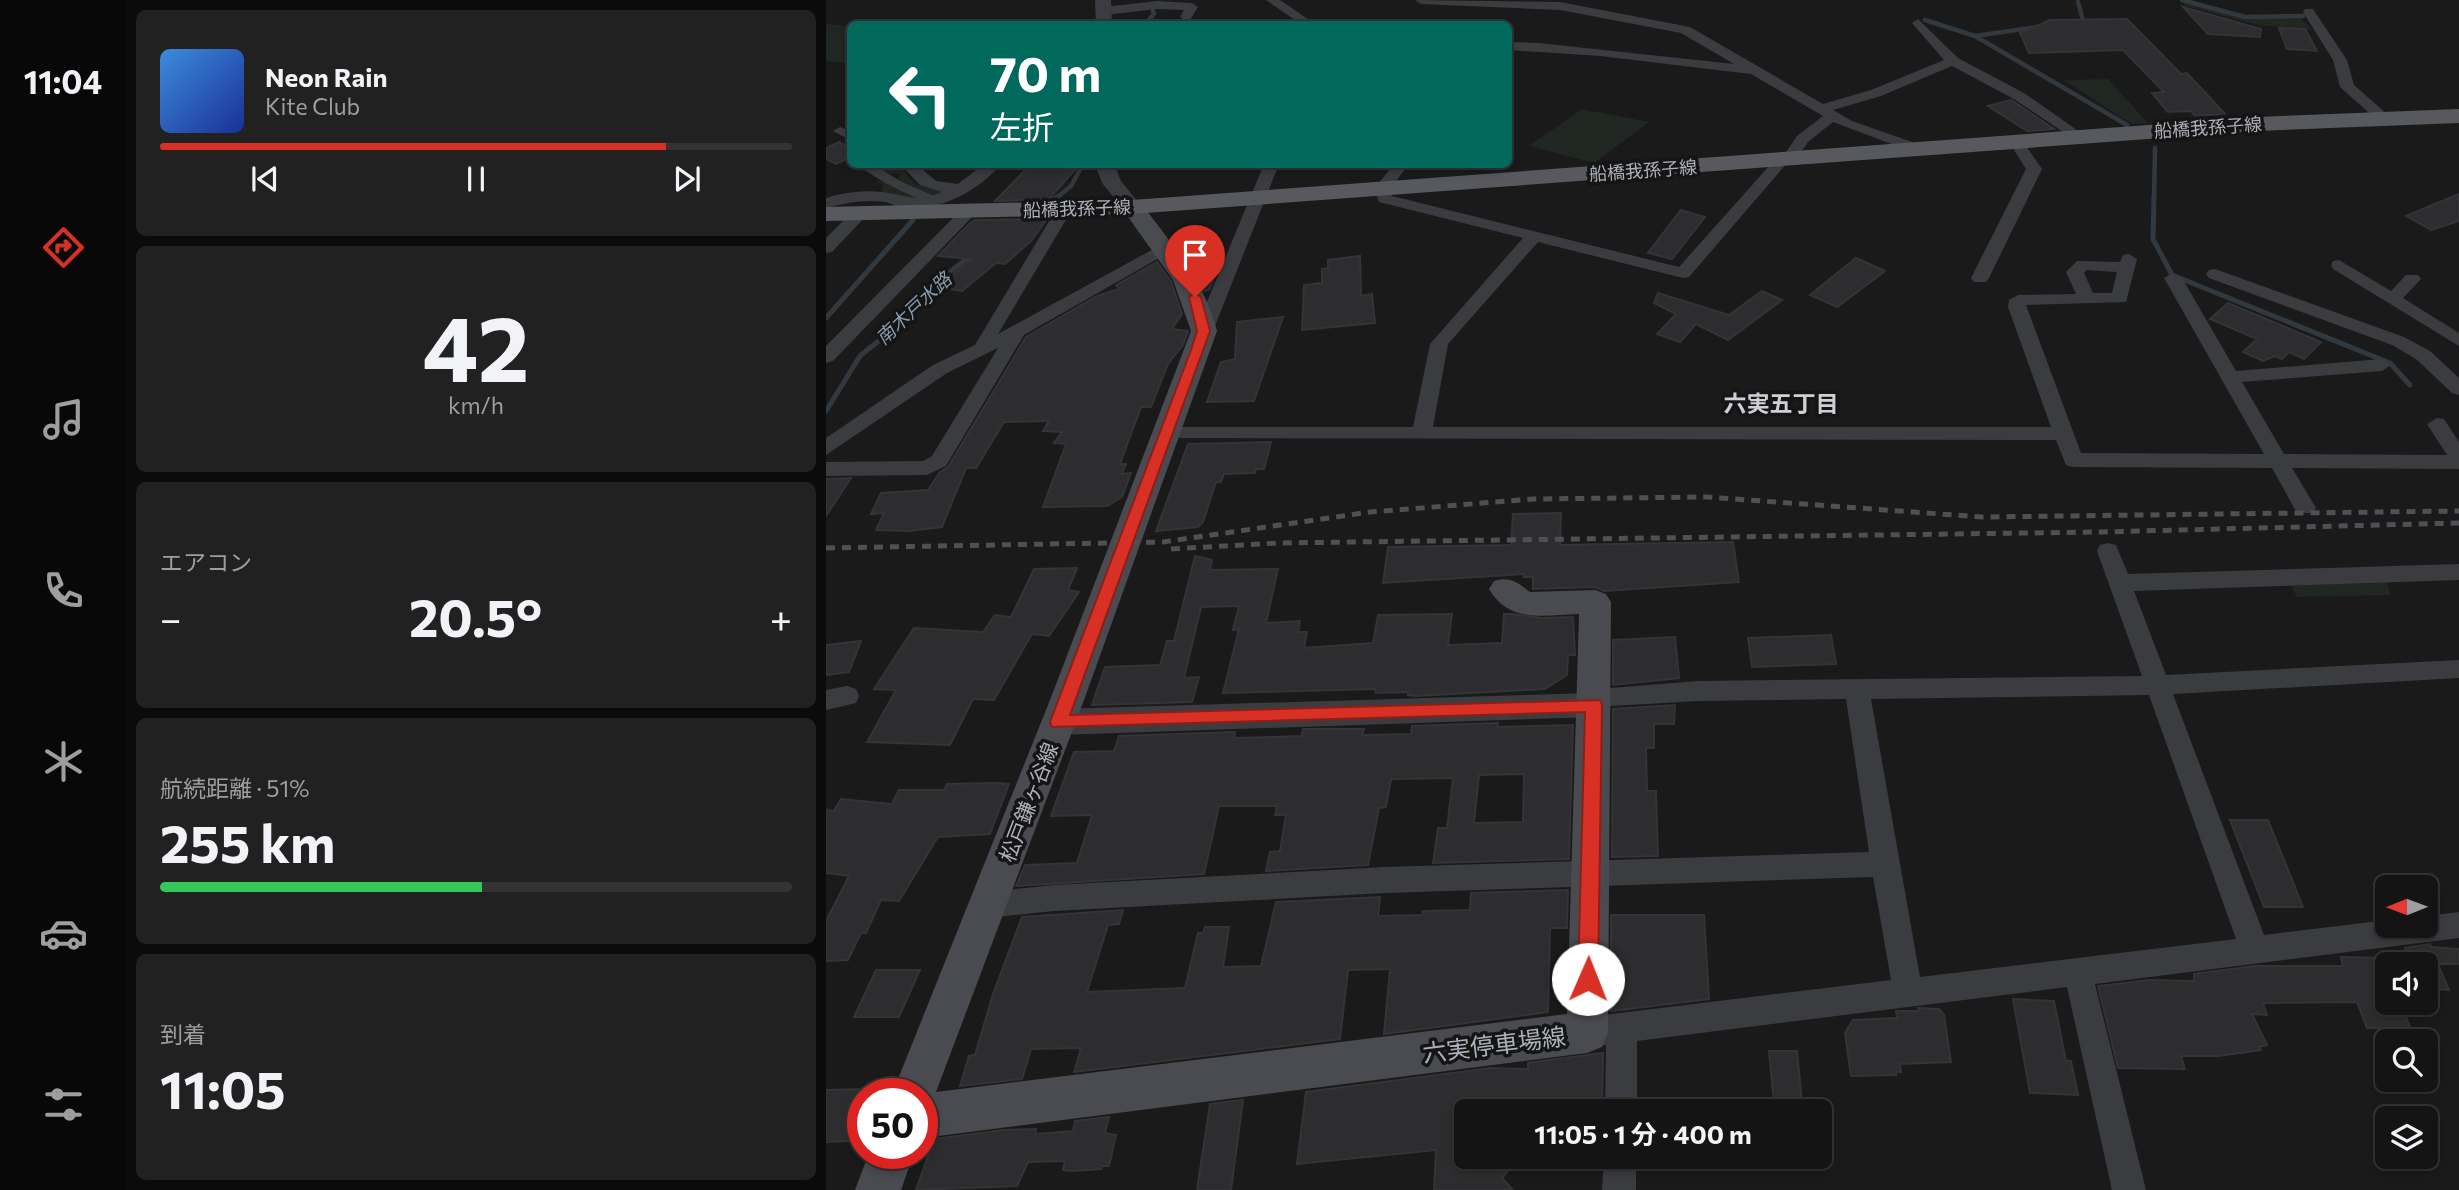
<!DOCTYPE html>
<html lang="ja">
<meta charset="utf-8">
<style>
body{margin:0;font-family:Commissioner,"Noto Sans JP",sans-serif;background:#212122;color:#f1f3f6;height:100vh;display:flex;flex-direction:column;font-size:26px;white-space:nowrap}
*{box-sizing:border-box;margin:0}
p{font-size:23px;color:#9d9ea0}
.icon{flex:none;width:38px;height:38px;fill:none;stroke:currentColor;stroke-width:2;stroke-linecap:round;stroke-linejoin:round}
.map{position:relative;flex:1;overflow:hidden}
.sheet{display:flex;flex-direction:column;gap:10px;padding:10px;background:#0b0b0b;width:700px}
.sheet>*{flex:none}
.guide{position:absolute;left:21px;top:21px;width:665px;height:147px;border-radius:10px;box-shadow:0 4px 10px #0003,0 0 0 2px #333334;background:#00695c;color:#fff;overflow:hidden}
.needle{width:46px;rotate:269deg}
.controls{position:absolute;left:1549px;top:875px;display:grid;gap:14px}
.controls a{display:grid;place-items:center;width:63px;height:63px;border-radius:10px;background:#141414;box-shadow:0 4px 10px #0003,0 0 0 2px #333334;font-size:35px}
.speed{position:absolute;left:21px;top:1078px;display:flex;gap:14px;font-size:35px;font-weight:700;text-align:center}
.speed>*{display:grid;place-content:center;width:91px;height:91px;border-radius:50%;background:#141414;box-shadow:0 4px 10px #0003,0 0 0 2px #333334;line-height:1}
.speed .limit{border:10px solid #d22;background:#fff;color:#111}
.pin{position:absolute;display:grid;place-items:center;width:60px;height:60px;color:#fff;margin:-72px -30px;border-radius:50% 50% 50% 0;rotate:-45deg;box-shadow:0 0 7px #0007}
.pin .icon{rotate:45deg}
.me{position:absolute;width:77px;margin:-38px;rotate:1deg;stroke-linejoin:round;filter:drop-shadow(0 0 5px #0008)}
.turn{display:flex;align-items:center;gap:24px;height:147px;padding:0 28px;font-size:32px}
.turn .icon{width:91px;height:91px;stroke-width:2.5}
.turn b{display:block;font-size:49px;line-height:60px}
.big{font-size:52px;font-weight:700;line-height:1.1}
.sheet .card{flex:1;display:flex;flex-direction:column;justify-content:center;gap:10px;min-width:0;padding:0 24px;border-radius:10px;background:#212122}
.sheet .dial{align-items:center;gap:0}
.dial b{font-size:91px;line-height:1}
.song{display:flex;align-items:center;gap:21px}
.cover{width:84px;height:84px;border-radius:10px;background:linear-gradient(135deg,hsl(210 70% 55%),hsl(230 70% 35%))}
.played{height:7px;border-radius:4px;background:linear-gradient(90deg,#d93025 80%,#333334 80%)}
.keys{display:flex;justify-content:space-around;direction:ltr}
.heat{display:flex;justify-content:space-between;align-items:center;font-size:38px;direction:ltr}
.charge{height:10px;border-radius:5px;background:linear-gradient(90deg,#34c759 51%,#333334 0)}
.trip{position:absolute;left:628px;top:1099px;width:378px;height:70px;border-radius:10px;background:#141414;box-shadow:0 4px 10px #0003,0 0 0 2px #333334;font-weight:700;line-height:70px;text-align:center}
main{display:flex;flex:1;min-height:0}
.dock{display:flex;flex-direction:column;width:126px;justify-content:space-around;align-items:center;background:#080808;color:#9d9ea0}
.dock .icon{width:49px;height:49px}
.dock .selected{color:#d93025}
.dock b{font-size:32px;color:#f1f3f6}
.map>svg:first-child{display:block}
.green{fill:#202621}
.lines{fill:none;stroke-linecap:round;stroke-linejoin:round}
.stream-far1{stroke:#31383e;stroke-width:4.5}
.stream{stroke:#31383e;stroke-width:5}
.building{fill:#2d2d2f;stroke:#343437;stroke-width:2;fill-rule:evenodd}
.pedestrian{fill:#3b3c40;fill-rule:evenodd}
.minor{fill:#3b3c40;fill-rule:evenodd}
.tertiary{fill:#3b3c40;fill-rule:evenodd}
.secondary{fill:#494b50;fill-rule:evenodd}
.primary{fill:#57595f;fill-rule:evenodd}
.rail{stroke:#4e5055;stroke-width:5;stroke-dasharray:9 7;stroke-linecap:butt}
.route{fill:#d93025;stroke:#8d1f18;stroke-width:2}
.labels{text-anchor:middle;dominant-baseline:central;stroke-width:7;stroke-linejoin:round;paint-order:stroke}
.far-street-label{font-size:18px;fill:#adb1ba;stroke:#151516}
.far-water-label{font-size:19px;font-style:italic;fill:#899cb1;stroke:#151516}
.street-label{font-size:21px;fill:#adb1ba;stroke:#151516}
.neighbourhood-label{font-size:23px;font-weight:bold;fill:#ced0d6;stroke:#151516}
.near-street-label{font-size:24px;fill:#adb1ba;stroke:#151516}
</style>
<main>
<nav class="dock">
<b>11:04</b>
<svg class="icon selected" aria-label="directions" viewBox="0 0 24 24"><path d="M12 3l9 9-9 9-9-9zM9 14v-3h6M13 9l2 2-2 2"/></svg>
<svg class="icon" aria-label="music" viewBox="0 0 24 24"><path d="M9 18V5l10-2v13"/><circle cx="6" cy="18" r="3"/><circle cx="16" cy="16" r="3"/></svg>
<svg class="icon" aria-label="phone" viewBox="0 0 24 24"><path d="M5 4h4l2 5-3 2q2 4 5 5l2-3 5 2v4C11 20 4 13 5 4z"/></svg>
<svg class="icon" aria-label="climate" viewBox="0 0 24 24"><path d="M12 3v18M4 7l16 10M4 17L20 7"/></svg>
<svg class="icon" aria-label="car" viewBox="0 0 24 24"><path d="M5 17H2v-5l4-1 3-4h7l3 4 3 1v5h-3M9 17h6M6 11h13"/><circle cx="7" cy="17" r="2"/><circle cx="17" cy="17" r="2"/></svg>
<svg class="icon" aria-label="filters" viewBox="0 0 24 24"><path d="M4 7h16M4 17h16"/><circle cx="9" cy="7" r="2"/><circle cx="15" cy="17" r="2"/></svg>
</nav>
<section class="sheet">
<div class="card">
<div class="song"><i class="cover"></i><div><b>Neon Rain</b><p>Kite Club</p></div></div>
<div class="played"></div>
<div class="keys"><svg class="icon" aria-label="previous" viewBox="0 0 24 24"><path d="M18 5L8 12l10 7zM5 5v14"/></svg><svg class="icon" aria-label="pause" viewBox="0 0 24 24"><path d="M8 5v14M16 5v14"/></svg><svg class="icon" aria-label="next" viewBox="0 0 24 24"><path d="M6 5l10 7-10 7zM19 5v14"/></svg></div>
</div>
<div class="card dial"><b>42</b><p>km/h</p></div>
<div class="card"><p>エアコン</p>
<div class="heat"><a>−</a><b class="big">20.5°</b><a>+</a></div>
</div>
<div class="card"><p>航続距離 · 51%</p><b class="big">255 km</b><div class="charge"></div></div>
<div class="card"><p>到着</p><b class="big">11:05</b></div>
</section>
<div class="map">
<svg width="1633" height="1190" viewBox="0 0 1633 1190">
<rect width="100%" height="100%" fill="#1a1a1b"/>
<path class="green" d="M1361,2L1421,17H1478L1476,20L1487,30L1431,25L1357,5Z
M0,24L24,26V64L0,61Z
M1282,79L1322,123L1305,124L1238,80Z
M756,109L823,122L768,163L703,146Z
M27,165H74L88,184L117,192L103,200L55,195L57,184L50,181L73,179V174L30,171Z
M1561,581L1564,595L1471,597L1464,584Z"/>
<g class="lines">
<path class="stream-far1" d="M1356,0L1419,17L1477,16
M1252,2L1259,28
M1099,20L1149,36L1301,125
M319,24L328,14L326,8
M1149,36L1212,27
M229,199L245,186L257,164
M1328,199L1329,148"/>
<path class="stream" d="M1328,197L1327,239L1346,275L1564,363L1584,385
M215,199L227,200L231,197
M0,318L87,220
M0,411L34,356L94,307L115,279L148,253"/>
</g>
<path class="building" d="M1357,7L1435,29L1434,37L1382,34Z
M1301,19L1355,74L1361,73L1399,114L1369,116L1365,111L1342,112L1326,93L1338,92L1297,50L1203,53L1194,33L1224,20Z
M1453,28L1479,29L1491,51L1461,49Z
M1185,100L1187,101L1228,129L1201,131L1162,106Z
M13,142L24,148V157L10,164L0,159V148Z
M205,164H254L223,199L169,201Z
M1633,194V221L1605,230L1580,216Z
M855,210L879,217L846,259L822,253Z
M221,219L205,241L179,264L170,263L136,291L112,287L146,259L112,256L143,224L149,220Z
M379,245L393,265L383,290L378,291L356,253Z
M534,256L535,296L546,294L549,323L476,330L478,285L496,283V269L502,268V260Z
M1030,258L1059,271L1011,307L984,295Z
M331,262L345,281L356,314L346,329L362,331L357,345L342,364L325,407H315L294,464H300L296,474L305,473L296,497L281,506L217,507L240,444L228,443L236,432L217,431L223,421L178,422L150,468H140L116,527L82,531L50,530L58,513L45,514L55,493L102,490L114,472L122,467L200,337L271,296L293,289L290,285Z
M936,291L956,300L902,340L870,324L854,342L831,334L850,314L828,303L832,293L903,315Z
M1402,303L1495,342L1478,359L1463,352L1456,359L1449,356L1437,361L1417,352L1431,339L1384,319Z
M457,317L428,401L381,402L395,362L409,359L411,322Z
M445,442L438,469H430L429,473L398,474L395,482H390L377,522L372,527L330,531L362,444Z
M25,478L0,516V479Z
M735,513L734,545L907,542L913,582L778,591L769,587L707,589V577H698V574L557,583L562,547L685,545L687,514Z
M369,556L386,560L384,570L452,569L440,623L474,621L472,632H481L478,648L547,643L552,615L626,614L622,645L676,643L678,614H687L715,618L747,617L749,655H742L741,675L719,689L590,696L582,695V692L550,693L549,689L397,693L413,629L407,630L413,606L375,607L358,678L373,677L366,702L266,705L279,667L334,665L341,641H348Z
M251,568L242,590L253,592L223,636L206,634L168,700L147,699L124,745L41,742L70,690L48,689L88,628L157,632L169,615L185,617L208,569Z
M1005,635L1010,664L926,667L922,638Z
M849,637L853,678L787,685V640Z
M35,641L23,672L0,675V645Z
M849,705L848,724H828V748H820L821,791H830L832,856L786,857L787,709Z
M672,723L671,727L747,725L743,859L607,863L612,828H621L627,778L565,779L560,807L553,808L542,865L440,871L444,852L454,851L460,815H449L451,806H393L378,874L190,886L199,865L251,863L266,815L225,816L248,752L288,751L293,736L409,732L408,738L446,737L476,736L477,729H538L536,735L585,734L586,726ZM698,774L697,822L648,823L653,775Z
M170,783L183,784L164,834L112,837L73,901L55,900L40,933H35L22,960L0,961V921L23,876L0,873V810L8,811L15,799L66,804L73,790H118L121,784Z
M1404,820H1442L1477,907H1438Z
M742,890L741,928H724L722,1012L558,1034L564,969L522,970L514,1039L248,1072L255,1048L205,1049L196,1079L134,1086L143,1056L149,1055L167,994L196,917L297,910L293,924L282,925L261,992L359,988L372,933H377L379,927H403L397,967L435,966L450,902L554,897L552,916L596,915L597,911L644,910L645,893Z
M785,915H878L883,999L785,1011Z
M1604,944L1605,947L1633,949V964H1612L1623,990L1600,988V964H1586L1579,948Z
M1515,957L1561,958V1003H1575L1584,1028H1541L1531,1002L1437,1003L1441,1015L1426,1014L1441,1045L1433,1047L1435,1050L1393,1056H1355L1359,1069L1292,1068L1272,986L1323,980L1368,981V974L1429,966H1517Z
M50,970H94L73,1017H28Z
M1187,999L1228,1001L1240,1061H1245L1252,1095L1204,1093Z
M1092,1008L1113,1009L1118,1015L1125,1062L1074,1064L1075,1072H1070V1075L1025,1076L1019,1033L1027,1020L1071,1018L1070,1011H1093Z
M943,1051H971L976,1103H948Z
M777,1053L776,1111H640V1157H693L676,1178L687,1190H608L610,1150L471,1164L480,1092L665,1068L702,1069V1063Z
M37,1089V1121L30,1138L24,1141L0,1142V1090Z
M417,1100L405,1190H371L384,1104Z
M283,1117L279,1133L290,1135L283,1166H276L275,1169L247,1171L237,1170L239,1161L202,1162L191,1186L90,1190L108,1139L177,1130L210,1129L209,1134L247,1131L249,1121Z"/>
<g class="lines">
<path class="pedestrian" d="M31,164H46L76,182L119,201C106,211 44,176 31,164Z"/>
<path class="minor" d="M440,0H454L489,24H475Z
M589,0L734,2L864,27L997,104L1045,90L1118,60L1086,23L1092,19L1132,58L1198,93L1261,137L1254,141L1249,140L1188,99L1126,66L1055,96L1007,110L1026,121L1086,142L1091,149L1084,153L1076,148L1007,122L982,142L969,161L962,162L863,277L857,278L712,242L622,344L607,427H1225L1182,307L1183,300L1192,295L1250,294L1240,272L1251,261L1294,262L1297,255L1303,254L1311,259L1300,302L1200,305L1255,453L1438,454L1338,278L1347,273L1356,278L1410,371L1556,359L1565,365L1556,371L1416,382L1458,454L1621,455L1601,424L1611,418L1618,419L1633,442V469L1466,468L1490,508L1487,513H1471L1446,468L1247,467L1240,465L1230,440L334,438L331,433L341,427H587L604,344L697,238L553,202L548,189L568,164H583L564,189L566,196L853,267L952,156L958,155L971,136L997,116L925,74L774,56L682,50V42L713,43L908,64L855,33L734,10L595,4ZM1261,270L1291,272L1286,293H1267L1258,273Z
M331,1L366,3L372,7L364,20L360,21L354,17L358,10L331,9L278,15L272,11L278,7Z
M1479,9H1487L1521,60L1528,85L1561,114V120H1551L1514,87L1507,60L1477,12Z
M14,127L24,131V140L7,131Z
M1190,138L1195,139L1216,169L1163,278L1160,282H1148L1145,278L1200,169L1183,142Z
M90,164L110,181L132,184L158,164H175C154,190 114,211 79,209C71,208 66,203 59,202C38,199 20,203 0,208V198C19,192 37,190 56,192C81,195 90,203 116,192L94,185L75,165Z
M438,164H453L387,331L384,335H372L369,331Z
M239,203L247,208L172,334L333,246H345L347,250L198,335L120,466L101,475L0,476V462L97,461L106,456L172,348L121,373L0,455V438L107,365L149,345L231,208Z
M143,206L149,208V214L7,361L0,363V346L137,208Z
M34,208L42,213L40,216L6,252L0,253V238L28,210Z
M1513,260L1565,291L1580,275H1592L1595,279L1577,298L1633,333V346L1507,269L1505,265L1507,261Z
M1389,269L1578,337L1604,351L1633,378V395L1626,393L1590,359L1566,345L1383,278L1380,274L1383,270Z
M1282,543L1290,545L1302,574L1633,564V580L1308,591L1340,675L1633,660V678L1347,694L1438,935L1561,920V926H1600V916L1633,912V938L1269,984L1320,1190H1286L1241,987L811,1041V1111H779L780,1045L761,1047L750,1043L746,1032L750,1021L761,1017L1065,980L1047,877L560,893L228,911L162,918L152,914L148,905L152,896L162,892L228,885L560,867L1043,852L1020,699L872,701L768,707L759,704L756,697L759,690L872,681L1316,676L1271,551L1274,545ZM1323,695L1410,939L1094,977L1045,699Z
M21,686L30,689L33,696L30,703L0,710V690Z
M778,1157H810V1190H776Z"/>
<path class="tertiary" d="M269,0H285L286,24H270Z
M269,164H288L295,181L316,207L313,211H299L276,183Z
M768,693L779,696L783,705L779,714L768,717L232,735L221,731L217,722L221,713L232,709Z"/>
<path class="secondary" d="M306,200L314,202C345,243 378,280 391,331L258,700L110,1092L741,1014L753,614C719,615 683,624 663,589L668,581C684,576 691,582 704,592L769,590L780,594L785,602L782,1032L776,1047L761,1053L96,1138V1094H66L224,700L365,331L347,280L295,207Z
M43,1153H88L75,1190H29Z"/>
<path class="primary" d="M1633,109V123L1431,131L306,214L0,221V207L306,200L1431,117Z"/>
<path class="rail" d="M0,548L337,542L544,512L708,499L881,497L1156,517L1633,511
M345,549L452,543L1275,532L1633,523"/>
</g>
<path class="route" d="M369,293L375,297L384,331L244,715L774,700L776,705L772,979L769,986L762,989L755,986L752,979L759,712L226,727L224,722L365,350L371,331L363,297Z"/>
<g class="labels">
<g class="far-street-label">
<text transform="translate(1382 127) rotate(-4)">船橋我孫子線</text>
<text transform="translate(817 170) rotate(-4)">船橋我孫子線</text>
<text transform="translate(251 208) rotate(-2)">船橋我孫子線</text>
</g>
<g class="far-water-label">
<text transform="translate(87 308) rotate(-43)">南木戸水路</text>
</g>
<g class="street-label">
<text transform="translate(202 802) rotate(-69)">松戸鎌ヶ谷線</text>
</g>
<g class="neighbourhood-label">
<text x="955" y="403">六実五丁目</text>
</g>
<g class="near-street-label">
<text transform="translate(668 1044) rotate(-7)">六実停車場線</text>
</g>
</g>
</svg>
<div class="controls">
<a><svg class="needle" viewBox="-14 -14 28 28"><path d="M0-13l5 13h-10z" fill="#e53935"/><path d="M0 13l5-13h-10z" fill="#9d9ea0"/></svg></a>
<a><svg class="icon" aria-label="sound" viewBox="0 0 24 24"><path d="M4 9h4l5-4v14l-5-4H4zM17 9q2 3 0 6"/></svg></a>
<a><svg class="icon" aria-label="search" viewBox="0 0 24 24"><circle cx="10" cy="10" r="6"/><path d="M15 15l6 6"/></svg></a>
<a><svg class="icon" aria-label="layers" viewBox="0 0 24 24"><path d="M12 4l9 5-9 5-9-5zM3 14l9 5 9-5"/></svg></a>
</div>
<div class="speed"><div class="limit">50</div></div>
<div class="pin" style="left:369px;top:297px;background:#d93025"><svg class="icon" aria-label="arrive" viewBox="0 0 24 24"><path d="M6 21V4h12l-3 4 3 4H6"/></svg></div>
<svg class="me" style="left:762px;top:979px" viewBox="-20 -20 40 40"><circle r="19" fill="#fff"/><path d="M0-13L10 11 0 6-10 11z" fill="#d93025"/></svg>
<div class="trip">11:05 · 1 分 · 400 m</div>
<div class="guide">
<div class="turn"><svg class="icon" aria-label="left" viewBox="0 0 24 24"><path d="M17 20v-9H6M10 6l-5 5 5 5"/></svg><div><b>70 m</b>左折</div></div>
</div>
</div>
</main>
